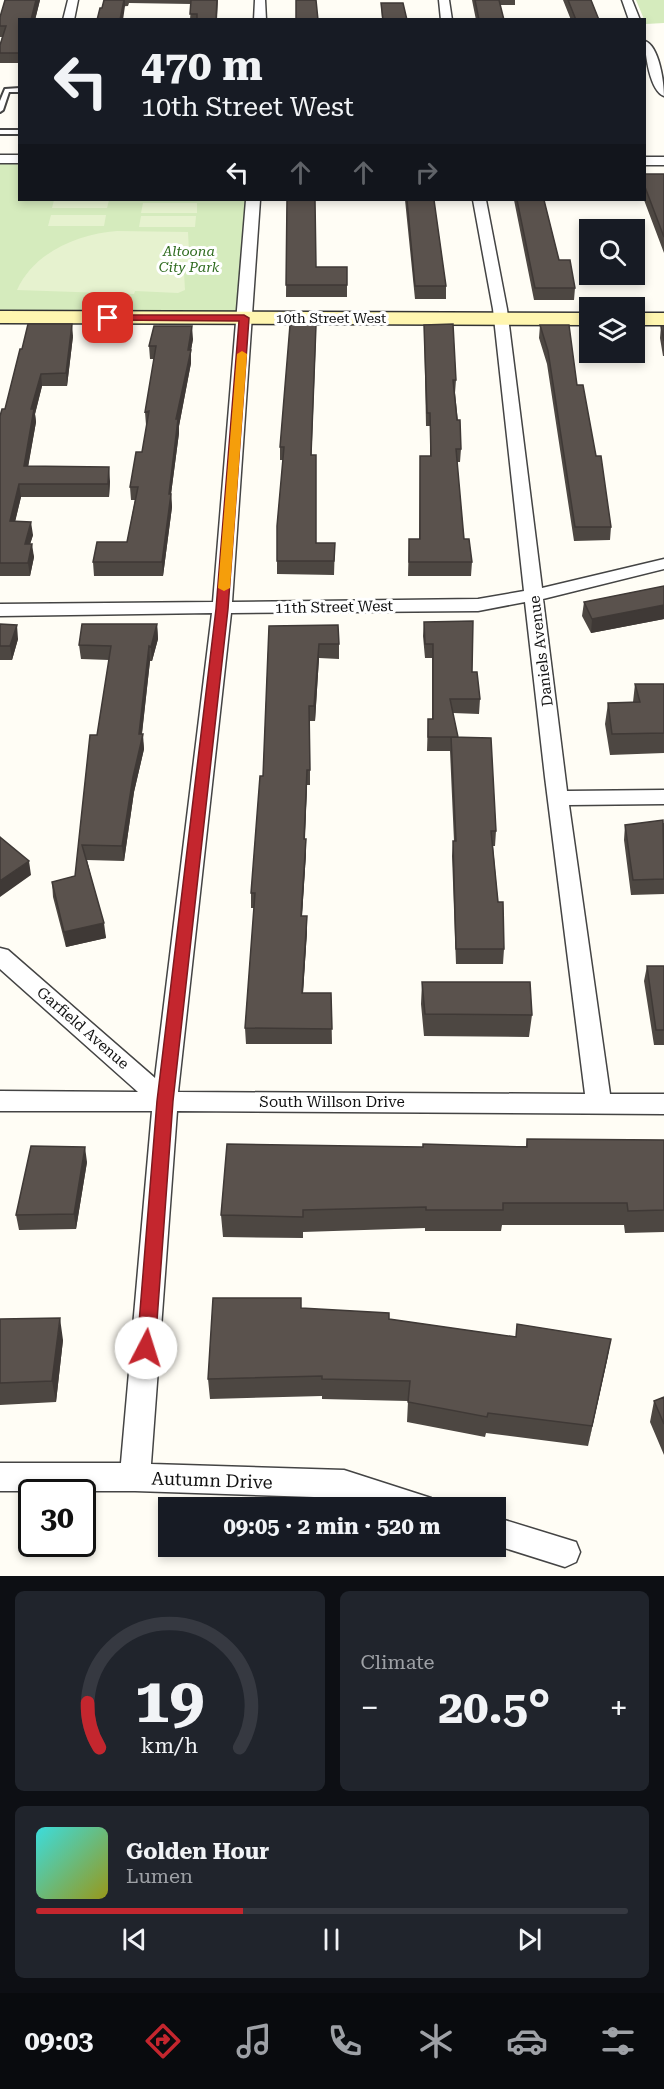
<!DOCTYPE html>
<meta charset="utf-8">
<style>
body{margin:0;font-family:"Roboto Serif",serif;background:#20242c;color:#f1f3f6;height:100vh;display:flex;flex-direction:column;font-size:22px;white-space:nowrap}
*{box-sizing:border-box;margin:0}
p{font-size:20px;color:#9ea1a6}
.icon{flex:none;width:33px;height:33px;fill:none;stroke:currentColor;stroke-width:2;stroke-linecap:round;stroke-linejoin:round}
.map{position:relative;height:1576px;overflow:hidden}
.side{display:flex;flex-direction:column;gap:15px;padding:15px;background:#0d0f14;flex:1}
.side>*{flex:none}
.guide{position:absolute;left:18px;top:18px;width:628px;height:183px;border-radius:0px;box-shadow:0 3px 9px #0003;background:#171b24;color:#f1f3f6;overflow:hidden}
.buttons{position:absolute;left:579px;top:219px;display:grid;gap:12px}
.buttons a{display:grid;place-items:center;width:66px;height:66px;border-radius:0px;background:#171b24;box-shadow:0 3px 9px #0003;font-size:30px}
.speed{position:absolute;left:18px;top:1479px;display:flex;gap:12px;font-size:30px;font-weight:700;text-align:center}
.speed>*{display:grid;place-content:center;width:78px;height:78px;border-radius:50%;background:#171b24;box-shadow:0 3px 9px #0003;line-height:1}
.speed .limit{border:3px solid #111;border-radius:9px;background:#fff;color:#111}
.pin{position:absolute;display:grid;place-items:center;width:51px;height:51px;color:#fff;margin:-26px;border-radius:12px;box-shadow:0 3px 9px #0006}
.me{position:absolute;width:66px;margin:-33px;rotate:5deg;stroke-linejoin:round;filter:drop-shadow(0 0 4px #0008)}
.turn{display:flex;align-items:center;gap:21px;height:126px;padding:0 24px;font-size:27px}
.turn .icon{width:78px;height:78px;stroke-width:2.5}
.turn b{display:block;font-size:42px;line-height:51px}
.lanes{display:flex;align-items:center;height:57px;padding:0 24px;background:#0003;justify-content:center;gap:30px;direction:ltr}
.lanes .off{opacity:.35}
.big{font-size:45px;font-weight:700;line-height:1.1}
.side .card{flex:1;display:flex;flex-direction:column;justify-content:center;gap:9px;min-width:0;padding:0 21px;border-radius:9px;background:#20242c}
.side .dial{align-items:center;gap:0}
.dial svg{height:156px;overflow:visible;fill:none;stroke:#363941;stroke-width:7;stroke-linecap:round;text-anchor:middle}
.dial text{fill:#f1f3f6;stroke:none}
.song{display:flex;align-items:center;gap:18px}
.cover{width:72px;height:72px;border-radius:9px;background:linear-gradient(135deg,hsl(180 70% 55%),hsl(60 70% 35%))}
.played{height:6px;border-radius:3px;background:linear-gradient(90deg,#c4262e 35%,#363941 35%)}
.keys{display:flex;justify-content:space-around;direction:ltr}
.heat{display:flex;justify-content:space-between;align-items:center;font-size:33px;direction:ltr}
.side .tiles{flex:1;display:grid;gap:15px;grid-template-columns:1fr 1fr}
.card:last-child{grid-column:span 2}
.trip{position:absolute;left:158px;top:1497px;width:348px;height:60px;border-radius:0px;background:#171b24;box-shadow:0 3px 9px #0003;font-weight:700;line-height:60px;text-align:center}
.dock{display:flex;height:96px;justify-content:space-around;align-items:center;background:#090b0e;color:#9ea1a6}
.dock .icon{width:42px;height:42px}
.dock .selected{color:#c4262e}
.dock b{font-size:27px;color:#f1f3f6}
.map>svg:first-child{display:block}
.green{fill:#d5ebbd}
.pitch{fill:#e6f2cf}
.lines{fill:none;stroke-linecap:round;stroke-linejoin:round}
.lane-casing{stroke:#444;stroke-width:4}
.street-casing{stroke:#444;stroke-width:3}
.secondary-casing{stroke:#333;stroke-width:3}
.lane{fill:#fff;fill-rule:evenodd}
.street{fill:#fff;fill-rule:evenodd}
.secondary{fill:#fff6b0;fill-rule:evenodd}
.wall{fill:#4d4742}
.shaded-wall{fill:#3f3936}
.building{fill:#5a524d;stroke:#3f3936;stroke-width:1.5}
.route{fill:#c4262e;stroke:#7f191e;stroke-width:1.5}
.slow{fill:#f59e0b}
.labels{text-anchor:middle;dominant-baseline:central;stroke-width:6;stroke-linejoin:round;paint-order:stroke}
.far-park-label{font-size:14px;font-style:italic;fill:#2f6b1f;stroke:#fff}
.far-street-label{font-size:14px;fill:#111;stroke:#fff}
.street-label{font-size:15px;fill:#111;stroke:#fff}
.near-street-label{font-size:18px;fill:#111;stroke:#fff}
</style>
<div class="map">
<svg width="664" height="1576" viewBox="0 0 664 1576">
<rect width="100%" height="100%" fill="#fffdf5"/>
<path class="green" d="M636,0H664V23L646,24Z
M0,159H19L20,200H253L244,318L0,317Z"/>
<path class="pitch" d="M54,200H109L107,208H52Z
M143,203H197V213H141Z
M51,215H106L104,226H48Z
M141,216H196L195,227H139Z
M117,231L188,232L190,271L184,272L185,290L178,293L135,291L134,294L17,290C34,252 78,234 117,231Z"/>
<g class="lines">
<g class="lane-casing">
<path id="lane" d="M20,88V92H9L3,110L0,112V101L5,89Z
M0,130H20V134H0Z"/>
</g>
<g class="street-casing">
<path id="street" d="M68,0H78L74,20H63Z
M255,0H265L266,20H254Z
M439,0H449L452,20H441Z
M622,0H632L640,20H629Z
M645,41C659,46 664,82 664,96C650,91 645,54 645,41Z
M0,155H20V163H0Z
M645,157H664V165H645Z
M246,200H260L232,602L478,599L524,591L493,309L473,200H486L507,309L542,588L664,559V569L543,599L567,791L664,790V804L569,805L610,1094H664V1114L177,1111L151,1464L344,1470L431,1498L435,1508H375L344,1498L135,1491H0V1463H121L152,1111H0V1091L138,1092L0,969V948L8,950L155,1078L212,613L0,616V604L213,602ZM525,602L545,777L585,1094L178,1092L231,613L478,611Z
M495,1517L576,1542L580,1552L576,1562L565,1567L495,1545Z"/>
</g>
<g class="secondary-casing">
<path id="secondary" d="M0,311L590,313V325L0,323Z
M634,313H664V325H634Z"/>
</g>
<use href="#lane" class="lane"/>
<use href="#street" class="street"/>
<use href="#secondary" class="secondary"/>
</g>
<path class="wall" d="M5,0H40L35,20H20V63H0V45L2,37H0V17Z
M104,0H218L217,20H190L191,4L129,3L128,6L102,8Z
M472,0H515V5H500L504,20H476Z
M563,0H591L599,20H571Z
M381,3L407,20H382Z
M645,174H664V253L644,200H645Z
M287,200L316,267H347V297H286Z
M405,200H434L446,286V299H415Z
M514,200H544L559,260L575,288L574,300H534Z
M316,325L311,455L316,543H335L334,575L277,574V526L283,460H280V447Z
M424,325L456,380L455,393L461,449L460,462H457L464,539L472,562L471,576H408L409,539H419L420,456H430V426H426Z
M540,325L577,385L596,456L611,527L610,540L574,541L547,364L539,338Z
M661,326H664V356H663L660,338Z
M73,336L67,386H42L35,414L36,422L28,466L110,481L109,497H21L15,521L33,535L30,544L34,557L30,576H0V416L5,409Z
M193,339L191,350V363L179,426V433L171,494L172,507L163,576H94L93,562L127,542L135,500H131L130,487L142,452L147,425H146L145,412L154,359H150L149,346Z
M664,586V619L591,633L582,616L584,602Z
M424,622L472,672L480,699L479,714L453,713L458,737L496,831L495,846H493L498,902L504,949L503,964H456L452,856L453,841H454L450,751H427L428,719H432V658H425L423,636Z
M0,624L18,639L12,660H0Z
M157,624L158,639L152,661H150L142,734L144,749L134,792L124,861L87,860L106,938L66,947L53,897L52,882L75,876L109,660L81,659L79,645Z
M269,626L339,644V659L319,658L315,721H310V785H307L305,839L306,853L302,916L307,931L303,993H331L332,1044H246L245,1028L254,908H251V893L263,776Z
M635,684H664V753L610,755L605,724L608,703L633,702Z
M664,823V894L631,895L624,840L625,825Z
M647,966H664V1045H654L644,981Z
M422,982L532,1015L529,1037L424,1036L421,1004Z
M527,1139L664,1140V1232L625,1233L624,1225H502L501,1231H425V1228L303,1232V1238L223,1237L221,1215L423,1147L526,1146Z
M87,1162L76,1229L19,1230L16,1215Z
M301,1308L389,1319L516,1337L611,1339L607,1360L588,1446L486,1433L485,1437L407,1422L408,1401L322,1399V1396L210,1399L208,1379Z
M0,1319L63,1340L56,1402L0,1405Z
M664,1397V1455L650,1422L654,1401Z"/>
<path class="shaded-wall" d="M36,0H40L35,20H31Z
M124,0H125V6L123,20H120Z
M72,324L73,336L67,386L66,373Z
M316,325V337L311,468V455Z
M192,326L193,339L191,350V363L179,426V433L171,494L172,507L163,576L162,562L176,419Z
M41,374L42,386L35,414L36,422L26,479L24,466L31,409Z
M109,467L110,481L109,497L108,484Z
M19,484L21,497L12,535L10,521Z
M31,522L33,535L26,557L25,544Z
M32,544L34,557L30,576L28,563Z
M664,605V619L591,633L592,619Z
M157,624L158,639L152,661L151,647Z
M17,625L18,639L12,660L10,646Z
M319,644V658L315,721L314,706Z
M149,646L150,661L141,741L143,734L144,749L134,792L124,861L122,846L139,734Z
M307,770V785L304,853V839Z
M306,839V853L301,931V916Z
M29,861L31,875L0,897V881Z
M307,916V931L302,1008V993Z
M104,923L106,938L66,947L64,932Z
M85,1147L87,1162L76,1229L74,1214Z
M60,1318L63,1340L56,1402L52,1381Z
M611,1339L607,1360L588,1446L592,1426Z"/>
<path class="building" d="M5,0H36L31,20H20V53H0V45L6,26H0V17Z
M104,0H124L120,20H97L100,8H102Z
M191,0H217L216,20H197V14H190Z
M296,0H316L318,20H296Z
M475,0H499L504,20H479Z
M568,0H591L599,20H576Z
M381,3H403L407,20H383Z
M645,174H664V237L645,187Z
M287,200H315L316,267H347V285H286Z
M407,200H434L446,286H415Z
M517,200H544L559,260H570L575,288H535Z
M28,324H72L66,373L41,374L31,409H34L24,466L109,467L108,484H19L10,521L31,522L25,544H32L28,563H0V416L2,409H5L20,349H22Z
M453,324L456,380H453L457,420H460L461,449H456L464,539H469L472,562H409V539H420V456H431L430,413H427L424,325Z
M290,325H316L311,455H316V543H335L334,561H277V526L284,447H280Z
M540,325H569L577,385H583L596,456H601L611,527H575L548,351Z
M154,326H192L188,350H191L176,419H178L169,494H171L162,562H93L97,542H127L138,487H130L136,452H142L149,411L145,412L156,346H149Z
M661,326H664V341Z
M664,586V605L592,619L584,602Z
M473,621L472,672H477L480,699H450L458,737H428V719H433V644H425L424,622Z
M0,624L17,625L10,646H0Z
M82,624H157L151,647L149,646L139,734H143L133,777L122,846L82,845L104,923L64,932L52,882L75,876L90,735H97L111,646L79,645Z
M338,625L339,644H319L314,706H309L310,770H307L304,839H306L301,916H307L302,993H331L332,1029L245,1028L255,893H251L260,776H263L269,626Z
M635,684H664V733L612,734L608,703L640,702Z
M451,737L491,738L496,831H491L498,902H503L504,949H456L453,841H456Z
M663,820L664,879L633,880L625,825Z
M0,837L29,861L0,881Z
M647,966H664V1030H656Z
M422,982H530L532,1015L425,1014Z
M527,1139L664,1140V1210L628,1211L627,1203H503V1210H426V1207L303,1210V1217L221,1215L227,1144L423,1147V1144L527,1147Z
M31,1146L85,1147L74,1214L16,1215Z
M213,1298H301V1308L389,1313V1319L516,1337L517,1324L611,1339L592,1426L488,1413L487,1417L408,1402L410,1381L322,1379V1376L208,1379Z
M60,1318L52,1381L0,1383V1319Z
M664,1397V1424L654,1401Z"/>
<path class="route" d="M105,315H244L249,318L228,609L173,1101L155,1348L153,1353L146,1356L140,1353L137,1348L157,1101L216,609L239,321L108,320H105Z"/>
<path class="slow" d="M242,351L247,354L230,588L224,591L218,588L237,354Z"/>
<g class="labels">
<g class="far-park-label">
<text x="189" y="251">Altoona<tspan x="189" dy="16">City Park</tspan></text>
</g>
<g class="far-street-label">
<text x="331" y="318">10th Street West</text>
</g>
<g class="street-label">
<text transform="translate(334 607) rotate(-1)">11th Street West</text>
<text transform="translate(541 651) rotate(-97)">Daniels Avenue</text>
<text transform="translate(83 1028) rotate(41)">Garfield Avenue</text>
<text x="332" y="1102">South Willson Drive</text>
</g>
<g class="near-street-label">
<text transform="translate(212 1480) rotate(2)">Autumn Drive</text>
</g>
</g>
</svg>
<div class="buttons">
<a><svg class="icon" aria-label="search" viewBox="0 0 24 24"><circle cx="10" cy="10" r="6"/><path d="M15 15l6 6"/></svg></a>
<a><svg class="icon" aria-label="layers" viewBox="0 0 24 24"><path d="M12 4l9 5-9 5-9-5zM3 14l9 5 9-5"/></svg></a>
</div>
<div class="speed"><div class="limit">30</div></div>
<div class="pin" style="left:108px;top:318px;background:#d93025"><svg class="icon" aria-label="arrive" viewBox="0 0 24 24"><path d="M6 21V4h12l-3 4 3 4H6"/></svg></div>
<svg class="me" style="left:146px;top:1348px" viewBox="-20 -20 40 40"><circle r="19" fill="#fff"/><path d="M0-13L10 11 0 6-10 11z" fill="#c4262e"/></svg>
<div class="trip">09:05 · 2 min · 520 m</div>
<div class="guide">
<div class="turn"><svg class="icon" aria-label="left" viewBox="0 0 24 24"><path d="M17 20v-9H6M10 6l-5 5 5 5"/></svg><div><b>470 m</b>10th Street West</div></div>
<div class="lanes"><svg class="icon" aria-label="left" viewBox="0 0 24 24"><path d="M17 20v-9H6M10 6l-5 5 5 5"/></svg><svg class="icon off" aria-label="ahead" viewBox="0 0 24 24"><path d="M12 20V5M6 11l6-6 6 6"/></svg><svg class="icon off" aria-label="ahead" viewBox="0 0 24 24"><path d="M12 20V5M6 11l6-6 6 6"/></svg><svg class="icon off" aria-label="right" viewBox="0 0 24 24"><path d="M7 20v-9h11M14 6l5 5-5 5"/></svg></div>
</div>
</div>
<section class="side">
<div class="tiles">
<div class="card dial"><svg viewBox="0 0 100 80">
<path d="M14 69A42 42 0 1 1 86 69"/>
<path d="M14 69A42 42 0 0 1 8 46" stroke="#c4262e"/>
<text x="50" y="56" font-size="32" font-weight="700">19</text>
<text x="50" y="72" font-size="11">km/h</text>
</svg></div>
<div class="card"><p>Climate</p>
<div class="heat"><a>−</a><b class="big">20.5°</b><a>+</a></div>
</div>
<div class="card">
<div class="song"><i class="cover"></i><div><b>Golden Hour</b><p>Lumen</p></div></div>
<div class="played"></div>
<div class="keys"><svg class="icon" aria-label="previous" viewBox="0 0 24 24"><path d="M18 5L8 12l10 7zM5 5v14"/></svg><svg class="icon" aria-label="pause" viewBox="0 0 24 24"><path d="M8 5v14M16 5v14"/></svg><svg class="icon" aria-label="next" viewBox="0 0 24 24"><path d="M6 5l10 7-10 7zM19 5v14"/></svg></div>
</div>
</div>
</section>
<nav class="dock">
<b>09:03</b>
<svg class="icon selected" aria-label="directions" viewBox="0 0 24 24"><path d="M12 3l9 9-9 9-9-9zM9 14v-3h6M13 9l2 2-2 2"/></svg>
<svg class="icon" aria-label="music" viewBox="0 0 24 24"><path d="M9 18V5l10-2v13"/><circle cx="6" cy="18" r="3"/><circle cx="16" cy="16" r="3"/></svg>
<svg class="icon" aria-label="phone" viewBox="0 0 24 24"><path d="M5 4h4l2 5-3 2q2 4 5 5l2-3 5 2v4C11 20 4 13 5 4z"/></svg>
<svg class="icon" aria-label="climate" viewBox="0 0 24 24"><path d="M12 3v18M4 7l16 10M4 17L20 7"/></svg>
<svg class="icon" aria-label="car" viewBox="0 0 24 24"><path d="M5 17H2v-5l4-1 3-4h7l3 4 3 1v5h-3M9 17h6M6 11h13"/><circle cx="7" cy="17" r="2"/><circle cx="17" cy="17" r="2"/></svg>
<svg class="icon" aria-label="filters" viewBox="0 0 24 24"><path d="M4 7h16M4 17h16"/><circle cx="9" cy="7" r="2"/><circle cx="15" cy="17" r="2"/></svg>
</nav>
